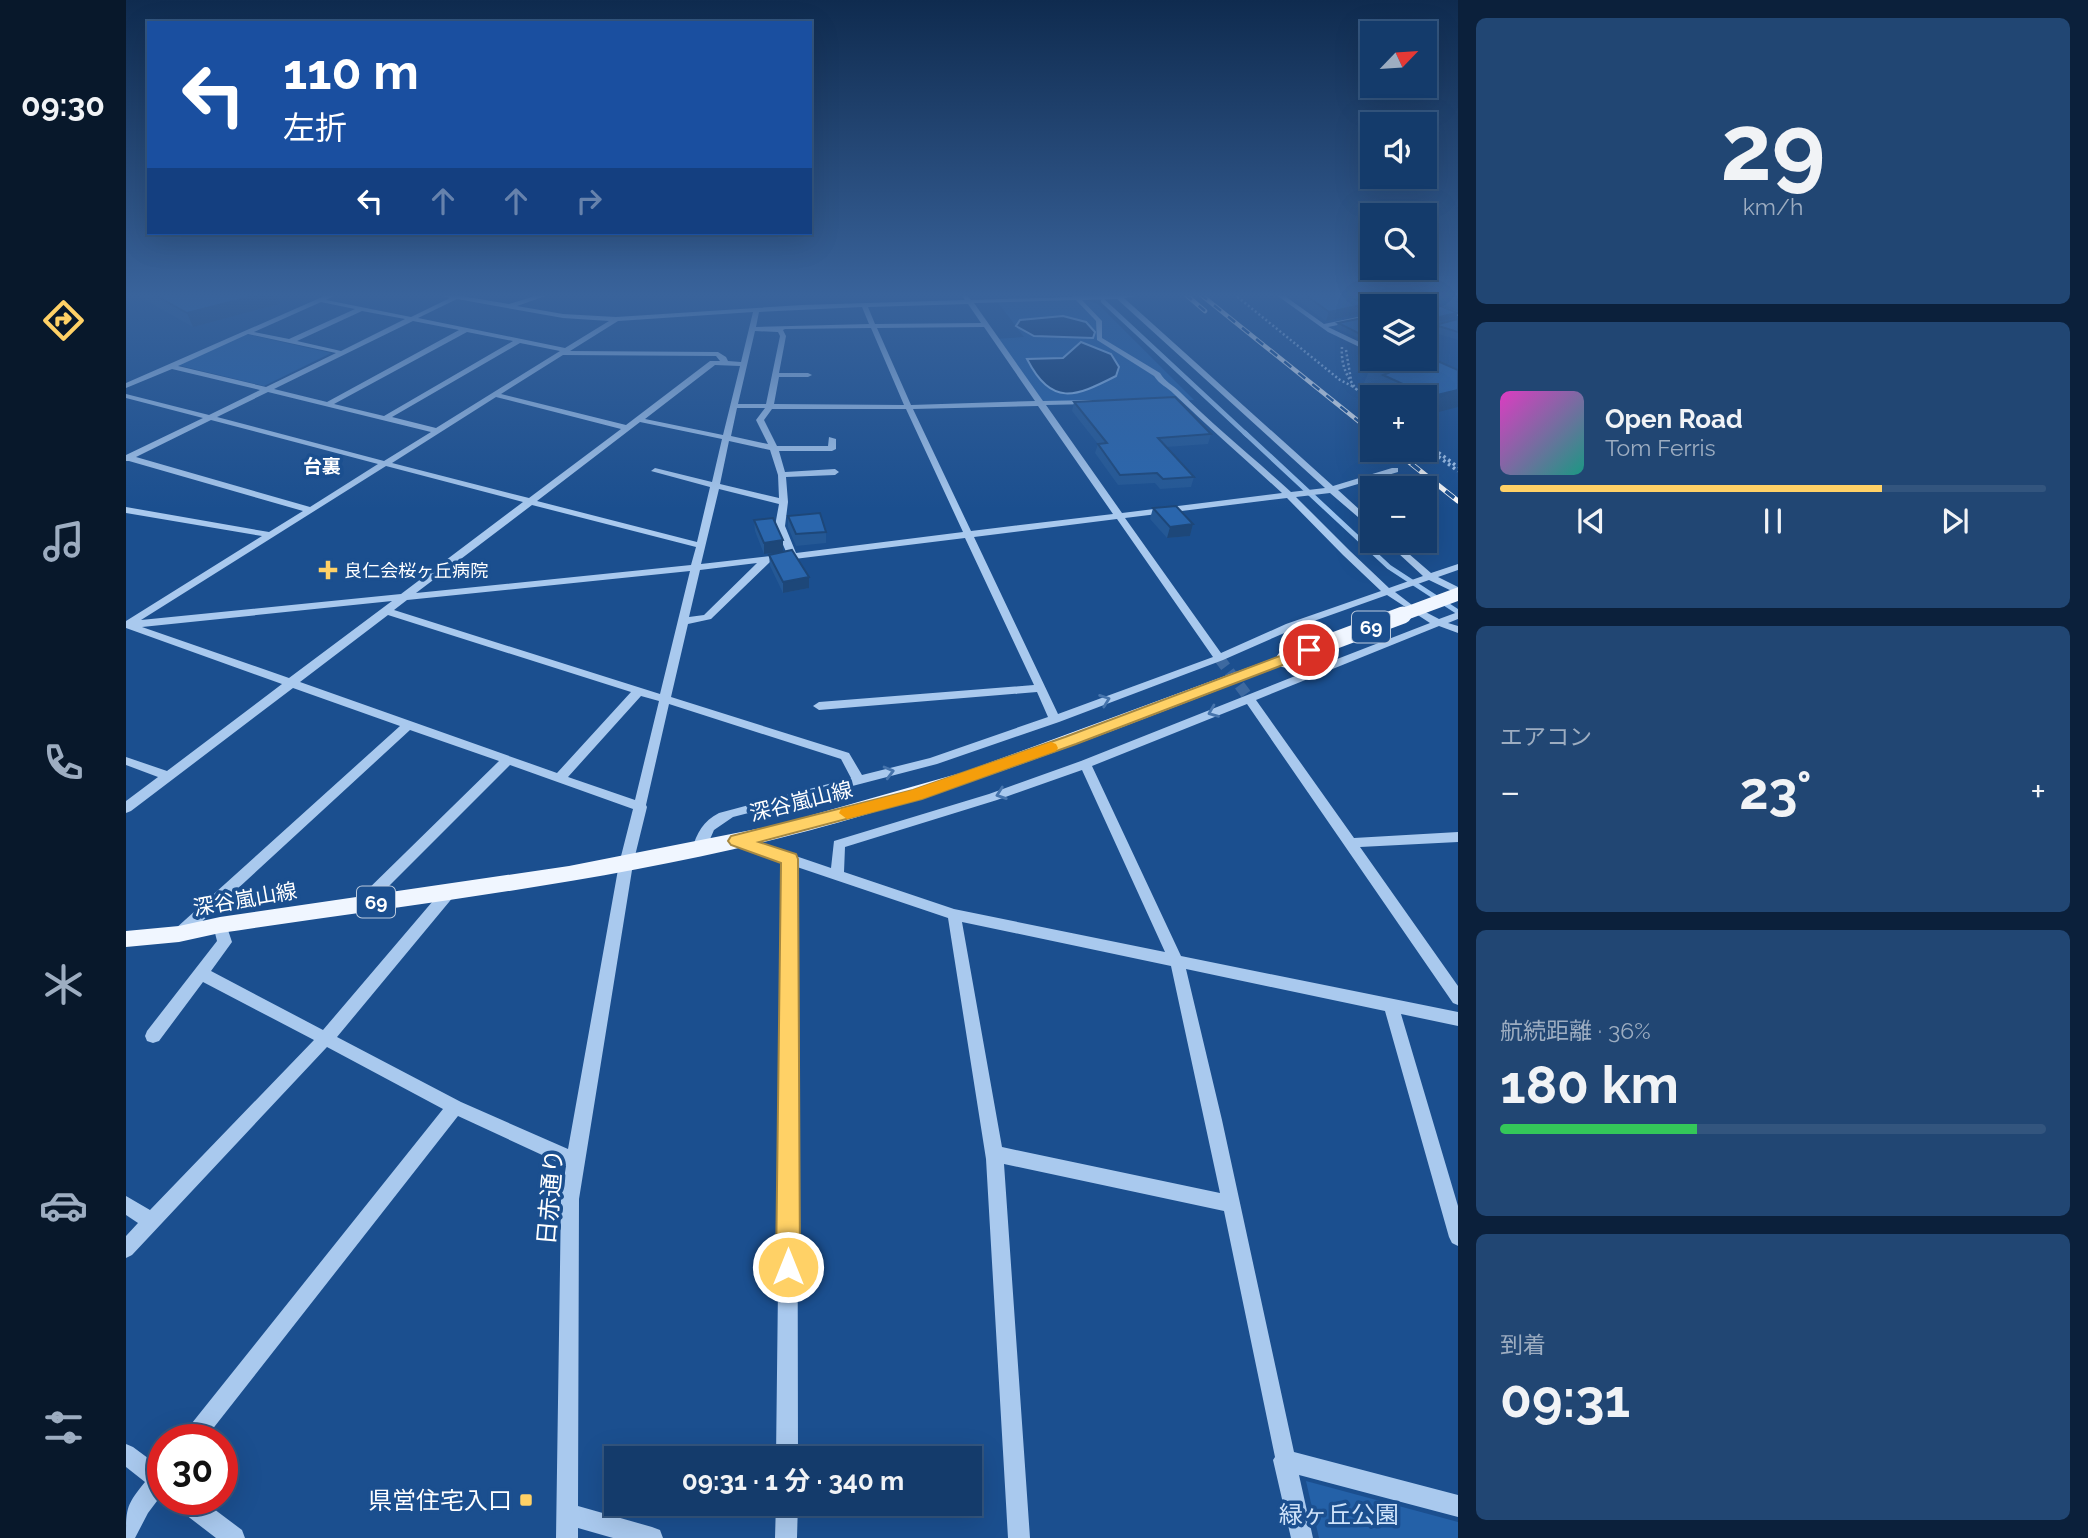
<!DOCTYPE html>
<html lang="ja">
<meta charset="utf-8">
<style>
body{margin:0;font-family:Raleway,"Noto Sans JP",sans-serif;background:#214673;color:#f1f3f6;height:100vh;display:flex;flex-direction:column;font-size:26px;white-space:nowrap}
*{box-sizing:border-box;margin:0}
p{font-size:23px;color:#9dadc1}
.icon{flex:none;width:38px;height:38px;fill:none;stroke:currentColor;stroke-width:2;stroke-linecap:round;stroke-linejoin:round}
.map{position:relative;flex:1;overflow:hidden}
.drawer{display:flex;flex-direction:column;gap:18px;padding:18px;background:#0b203b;width:630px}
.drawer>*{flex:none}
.top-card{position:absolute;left:21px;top:21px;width:665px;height:214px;border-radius:0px;box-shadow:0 7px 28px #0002,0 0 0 2px #33557e;background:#1a4fa0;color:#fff;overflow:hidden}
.needle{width:46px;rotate:65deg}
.tools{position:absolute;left:1234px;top:21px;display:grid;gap:14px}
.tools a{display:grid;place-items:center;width:77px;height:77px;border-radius:0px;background:#143b6b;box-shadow:0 7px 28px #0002,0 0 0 2px #33557e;font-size:35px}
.speed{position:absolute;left:21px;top:1424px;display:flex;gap:14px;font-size:35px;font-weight:700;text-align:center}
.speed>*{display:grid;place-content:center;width:91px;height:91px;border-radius:50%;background:#143b6b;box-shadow:0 7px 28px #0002,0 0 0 2px #33557e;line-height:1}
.speed .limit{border:10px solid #d22;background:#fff;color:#111}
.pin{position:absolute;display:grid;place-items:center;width:60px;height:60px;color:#fff;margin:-30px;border:4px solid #fff;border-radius:50%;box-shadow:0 2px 7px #0007}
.me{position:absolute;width:77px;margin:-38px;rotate:0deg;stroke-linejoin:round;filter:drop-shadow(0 0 5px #0008)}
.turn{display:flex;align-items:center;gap:24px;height:147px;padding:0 21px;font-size:32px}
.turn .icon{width:91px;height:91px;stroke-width:2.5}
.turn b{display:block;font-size:49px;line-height:60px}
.lanes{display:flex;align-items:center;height:66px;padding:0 21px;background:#0003;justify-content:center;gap:35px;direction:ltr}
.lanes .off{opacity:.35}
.big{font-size:52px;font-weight:700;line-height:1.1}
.drawer .widget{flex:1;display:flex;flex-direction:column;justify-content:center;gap:10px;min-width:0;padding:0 24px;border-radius:10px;background:#214673}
.drawer .dial{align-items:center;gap:0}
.dial b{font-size:91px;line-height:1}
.song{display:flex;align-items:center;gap:21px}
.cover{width:84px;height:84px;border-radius:10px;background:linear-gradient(135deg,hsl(310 70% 55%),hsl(170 70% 35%))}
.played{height:7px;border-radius:4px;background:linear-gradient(90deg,#ffd166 70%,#33557e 70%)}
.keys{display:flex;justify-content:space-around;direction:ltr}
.heat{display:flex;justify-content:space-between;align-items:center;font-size:38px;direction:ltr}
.charge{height:10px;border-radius:5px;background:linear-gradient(90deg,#34c759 36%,#33557e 0)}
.trip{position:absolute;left:478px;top:1446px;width:378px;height:70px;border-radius:0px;background:#143b6b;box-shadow:0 7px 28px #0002,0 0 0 2px #33557e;font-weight:700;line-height:70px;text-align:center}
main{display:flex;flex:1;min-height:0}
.menu{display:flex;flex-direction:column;width:126px;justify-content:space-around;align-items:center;background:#08182b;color:#9dadc1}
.menu .icon{width:49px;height:49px}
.menu .on{color:#ffd166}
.menu b{font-size:32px;color:#f1f3f6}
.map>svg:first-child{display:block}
.green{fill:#2461a8}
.water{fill:#123a6d;stroke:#9cc4f0;stroke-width:2}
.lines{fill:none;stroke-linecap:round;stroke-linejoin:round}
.stream-far1{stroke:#9cc4f0;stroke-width:4.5}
.stream{stroke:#9cc4f0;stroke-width:5}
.minor-tunnel{stroke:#3d69a0;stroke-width:11;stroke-dasharray:11 6;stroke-linecap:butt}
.path-far1{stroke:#a9c9ee;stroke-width:2.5;stroke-dasharray:2 2.5;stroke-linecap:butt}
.path{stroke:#a9c9ee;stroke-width:3.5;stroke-dasharray:2.5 3.5;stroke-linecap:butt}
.minor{fill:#a9c9ee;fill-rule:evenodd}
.major{fill:#f0f6ff;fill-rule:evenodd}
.rail-far1-casing{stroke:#fff;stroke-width:4.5}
.rail-casing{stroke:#fff;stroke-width:5}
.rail-far1{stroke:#1b4f8f;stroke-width:2.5;stroke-dasharray:9;stroke-linecap:butt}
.rail{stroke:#1b4f8f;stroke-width:3.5;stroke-dasharray:11;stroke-linecap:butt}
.major-bridge-far1{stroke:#f0f6ff;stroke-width:13}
.major-bridge{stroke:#f0f6ff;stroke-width:17}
.wall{fill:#245895}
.shaded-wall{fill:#1d4779}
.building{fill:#2a66ad;stroke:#1d4779;stroke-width:2}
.oneway{stroke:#4674ac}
.route{fill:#ffd166;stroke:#a68842;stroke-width:2}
.slow{fill:#f59e0b}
.poi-dot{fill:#ffd166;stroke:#1b4f8f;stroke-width:2.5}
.labels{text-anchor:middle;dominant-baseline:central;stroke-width:7;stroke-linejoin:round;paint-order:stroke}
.far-poi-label{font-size:18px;fill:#fff;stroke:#1b4f8f;text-anchor:start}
.far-neighbourhood-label{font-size:19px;font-weight:bold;fill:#fff;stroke:#1b4f8f}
.shield{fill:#1b4f8f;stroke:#bbcadd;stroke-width:2}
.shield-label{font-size:19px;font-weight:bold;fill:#fff}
.street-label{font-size:21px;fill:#fff;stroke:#1b4f8f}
.near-street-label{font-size:24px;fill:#fff;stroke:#1b4f8f}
.near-poi-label{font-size:24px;fill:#fff;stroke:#1b4f8f;text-anchor:end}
.near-park-label{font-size:24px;fill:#cfe3fa;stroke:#1b4f8f}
</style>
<main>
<nav class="menu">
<b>09:30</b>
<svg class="icon on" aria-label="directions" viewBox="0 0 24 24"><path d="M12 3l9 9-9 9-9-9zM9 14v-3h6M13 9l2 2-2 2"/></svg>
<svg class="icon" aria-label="music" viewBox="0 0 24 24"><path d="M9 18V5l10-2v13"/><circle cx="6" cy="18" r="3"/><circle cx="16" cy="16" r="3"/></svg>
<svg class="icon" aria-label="phone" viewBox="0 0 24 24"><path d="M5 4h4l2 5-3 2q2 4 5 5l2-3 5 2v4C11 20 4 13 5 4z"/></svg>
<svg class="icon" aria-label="climate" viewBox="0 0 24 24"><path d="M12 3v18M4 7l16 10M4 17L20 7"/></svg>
<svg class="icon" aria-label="car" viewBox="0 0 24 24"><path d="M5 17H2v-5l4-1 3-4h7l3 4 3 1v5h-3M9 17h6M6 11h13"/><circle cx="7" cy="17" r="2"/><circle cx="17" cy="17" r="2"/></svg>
<svg class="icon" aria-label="filters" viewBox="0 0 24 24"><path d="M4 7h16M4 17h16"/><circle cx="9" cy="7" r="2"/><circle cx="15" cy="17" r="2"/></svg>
</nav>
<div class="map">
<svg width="1332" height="1538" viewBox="0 0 1332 1538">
<rect width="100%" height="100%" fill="#1b4f8f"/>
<path class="green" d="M951,297L972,304L1068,400L913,403L869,339L898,337L870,300Z
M120,334L205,353L138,386L51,365Z
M1180,1481L1332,1522V1538H1193Z"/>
<path class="water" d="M937,316L960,322L969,332L967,338L908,336L890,326L894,320Z
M955,342L985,354L993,367L990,376C949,397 926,407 901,359L937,358Z"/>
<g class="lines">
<path class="stream-far1" d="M977,301L1121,435"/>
<path class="stream" d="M1119,433L1263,567L1332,612"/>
<path class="minor-tunnel" d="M1093,658L1123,698"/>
<path class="path-far1" d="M1108,294L1214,380L1226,386
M1216,347C1214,372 1228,389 1246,405
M1220,350L1226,386L1246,401"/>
<path class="path" d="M1298,442L1332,467
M1298,446L1332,471"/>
<path class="minor" d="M203,294H211L200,300L285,317L324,298L311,294H323L383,304L416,294H425L391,306L437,314L490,317L676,305L839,300L837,297L840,295L845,300L946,297V294H950L953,296L1020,294L998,298L1207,486L1266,468H1272V472L1212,490L1246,521V529L1204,493L1170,497L1224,551L1263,588L1297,576L1259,541H1268L1305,573L1332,564V570L1312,577L1332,587V594L1303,580L1269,592L1286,605L1313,619L1332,612V619L1322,623L1332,626V633L1313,626L1130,700L1228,838L1332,832V842L1234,847L1332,986V1005L1327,1003L1121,704L966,766L1055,956L1332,1012V1026L1275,1014L1332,1206V1246L1326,1243L1323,1237L1259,1011L1060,969L1096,1120L1168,1452L1332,1495V1517L1173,1475L1187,1538H1165L1147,1460L1149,1457L1098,1211L878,1164L904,1538H882L860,1159L822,918L671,867L672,1458H650L657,862L606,844L604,841L606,838L611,836L705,868L708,841L863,794L955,761L1197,665L1163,631L1097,660L933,722L811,764L607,817L588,830L578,853H568L566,849C571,833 577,821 593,813L725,778L715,759L543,704L520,805L521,807L507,864L453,1199L452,1506L526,1527L534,1530L537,1538H487L452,1528V1538H430L435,1199L440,1166L332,1116L78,1440H55L58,1433L317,1109L201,1047L6,1255L0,1258V1236L12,1223L0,1215V1196L24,1210L188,1040L77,982L33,1041L27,1043L21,1041L19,1036L21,1031L91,941L87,925L89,921L94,919L99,921L106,942L85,971L197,1030L318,888L323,887L328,888L330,892L328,896L211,1037L335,1102L442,1149L493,864L507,809L384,765L241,908L236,910L231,908L229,904L231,900L373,761L284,730L59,937L54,939L49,937L47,933L49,929L274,726L167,688L5,811L0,813V801L32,777L0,765V757L41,771L156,684L0,628V621L136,536L0,513V507L143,532L177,511L3,461H0V455L77,418L0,398V394L83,415L134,390L46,369L0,388V383ZM331,299L437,318L483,321L439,348L292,318ZM991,299L1199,488L1165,492C1128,458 1089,427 1054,392C1047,385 1039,382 1034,373L976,338V321L956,300ZM950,300L970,321L971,340L1028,376C1034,385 1041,387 1048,394C1083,428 1120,460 1156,493L996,513L920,405L963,404L967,402L966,400L917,401L848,303ZM195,302L229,309L163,339L128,332ZM842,304L855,323L749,324L742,307ZM736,307L743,324L630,327L633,312ZM236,311L279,319L215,351L171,341ZM627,312L615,362L602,361L600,357L592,352L444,351L492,321ZM287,321L333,330L201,402L148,389ZM858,327L909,401L785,405L751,328ZM745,328L778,405L648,404L653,377H682L686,375L682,373H653L660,336L657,330L659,329ZM629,331L652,332L654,336L640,404H612ZM341,332L387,341L258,416L208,404ZM122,334L210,353L140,387L52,366ZM394,343L434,351L310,428L266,417ZM437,355L590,356L594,361H584L500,425L375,394ZM589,365L614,366L597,435L519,419ZM142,392L305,432L258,461L91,417ZM370,397L495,429L403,498L266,463ZM912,406L987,514L845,531L787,409ZM611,408H639L630,420L642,444L605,436ZM646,409H780L837,532L670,553L659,526L662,502L660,477L709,475L713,472L709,469L659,472L653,451H706L710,449V439L703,437L702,446H651L638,420ZM85,420L252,464L184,507L10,457ZM514,422L596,439L586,482L529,468L525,471L584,487L571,542L411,501ZM603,441L644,450L652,475L653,498L594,484ZM260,466L397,502L275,594L15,620ZM593,489L653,504L649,526L661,554L575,564ZM1161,498L1217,555L1255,591L1160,624L1095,653L999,518ZM406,505L570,547L565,565L290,593ZM991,519L1087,657L932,714L848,537ZM839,538L908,685L693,702L687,706L693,710L911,692L922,717L804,758L736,775L723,753L545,697L562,624L585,619L644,562ZM631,563L578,615L563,617L574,570ZM564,571L534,694L268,610L281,600ZM1261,595L1304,623L1206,661L1171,627ZM266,601L163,678L16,627ZM262,615L505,692L431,773L174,682ZM515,696L533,701L509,800L442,777ZM956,770L1039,952L828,909L718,872L719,847L871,800ZM836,922L1045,966L1094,1193L876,1147Z
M1149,294H1156L1198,324L1246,314V318L1202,327L1246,348V353L1202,332Z
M1277,294H1285L1332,312V316Z
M1325,322L1327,323V325L1298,331V327Z
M0,1444L7,1447L34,1467L37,1465V1493L22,1513L9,1538H0C0,1509 0,1505 19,1482L0,1467Z
M48,1500H76L116,1530L119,1538H90L51,1508Z
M650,1503H672L671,1538H649Z"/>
<path class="major" d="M1159,654L1167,659L1164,662C996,728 829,794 654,838C470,884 281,905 94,933L53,942L0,947V931L53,926L94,917L443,866L651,825L838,772Z"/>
<g class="rail-far1-casing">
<path id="rail-far1" d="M1059,294L1079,311
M1074,294L1246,432"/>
</g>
<g class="rail-casing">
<path id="rail" d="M1268,450L1332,501"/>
</g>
<use href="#rail-far1" class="rail-far1"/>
<use href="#rail" class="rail"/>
<path class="major-bridge-far1" d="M1273,616L1332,594"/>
<path class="major-bridge" d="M1159,659L1277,615"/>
</g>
<path class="wall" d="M9,294H151L154,304L67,327Z
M1173,294H1216L1238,313L1200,321L1171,300Z
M1332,296V310L1320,305L1323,298Z
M1246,316L1234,339L1210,328L1212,323Z
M1332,319V340L1306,332L1309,325Z
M1248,359H1298L1332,370L1301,415L1298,414V397H1254L1248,395L1250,391L1238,383Z
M948,402L1085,434L1082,444L1040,447L1068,477L1065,487L1034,489L1029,483L992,485L969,453L972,444L946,411Z
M1027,508L1067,524L1064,536L1041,538L1024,519Z
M662,516L700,532V543L670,546L662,527Z
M628,520L657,540V552L638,554L629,531Z
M643,555L683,588L657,593L644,566Z"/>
<path class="shaded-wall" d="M135,294H151L154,304L67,327L61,313Z
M1241,304L1238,313L1200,321L1203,312Z
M1332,313L1330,318L1298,324L1299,320Z
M1246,333V337L1234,339L1236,335Z
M1298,389L1294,397H1289L1292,391Z
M1332,390V407L1301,415L1311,395Z
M1067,524L1064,536L1041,538L1044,527Z
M657,540V552L638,554V543Z
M683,577V588L657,593V582Z"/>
<path class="building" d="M27,294H135L61,313Z
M1178,294H1216L1241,304L1203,312Z
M1332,296V302L1323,298Z
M1305,302L1332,313L1299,320L1298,321V306H1288Z
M1246,316V333L1236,335L1212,323Z
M1332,319V332L1309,325Z
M1298,355L1332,370V390L1311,395L1298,389L1292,391L1257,375L1262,373L1246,363L1256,361L1250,359H1298Z
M1049,397L1085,434L1032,438L1068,477L1037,479L1031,473L994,475L972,444L981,443L948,402Z
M1050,506L1067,524L1044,527L1027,508Z
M694,513L700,532L670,534L662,516Z
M647,518L657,540L638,543L628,520Z
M666,550L683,577L657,582L643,555Z"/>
<defs><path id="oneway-chevron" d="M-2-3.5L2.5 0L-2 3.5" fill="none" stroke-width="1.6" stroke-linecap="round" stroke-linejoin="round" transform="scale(1.75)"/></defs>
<g class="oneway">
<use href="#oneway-chevron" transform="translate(979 700) rotate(-20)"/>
<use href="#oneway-chevron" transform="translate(1087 712) rotate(158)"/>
<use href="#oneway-chevron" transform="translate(763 772) rotate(-15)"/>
<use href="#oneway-chevron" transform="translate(875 794) rotate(161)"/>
</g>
<linearGradient id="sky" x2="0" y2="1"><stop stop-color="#0f2b4f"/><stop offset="0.58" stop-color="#39639b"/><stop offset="1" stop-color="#39639b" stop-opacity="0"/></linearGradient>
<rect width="1332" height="509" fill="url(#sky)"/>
<path class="route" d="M1183,645L1188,647V653L950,744L796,799L633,842L670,854L672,859L674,1267L670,1276L662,1279L653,1276L650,1267L655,863L605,845L602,841L605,836L787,790L939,737Z"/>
<path class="slow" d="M925,742L930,744L932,748L930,751L796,799L721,819L713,813L715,809L786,790Z"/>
<g class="poi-dot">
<path d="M198.5 559.5h7v7h7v7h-7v7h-7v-7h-7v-7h7z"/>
<rect x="393" y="1493" width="14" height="14" rx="3.5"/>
</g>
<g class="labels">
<g class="far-poi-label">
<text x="218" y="570">良仁会桜ヶ丘病院</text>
</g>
<g class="far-neighbourhood-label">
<text x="196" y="466">台裏</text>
</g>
<g class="shield">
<rect x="1226" y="611.5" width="38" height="31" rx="5"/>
<rect x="231" y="886.5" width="38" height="31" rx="5"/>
</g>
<g class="shield-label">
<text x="1245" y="627">69</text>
<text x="250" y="902">69</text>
</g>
<g class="street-label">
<text transform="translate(675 801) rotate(-14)">深谷嵐山線</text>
<text transform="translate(119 899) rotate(-10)">深谷嵐山線</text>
</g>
<g class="near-street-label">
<text transform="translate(424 1197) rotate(-85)">日赤通り</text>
</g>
<g class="near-poi-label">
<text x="386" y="1500">県営住宅入口</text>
</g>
<g class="near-park-label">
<text x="1213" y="1514">緑ヶ丘公園</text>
</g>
</g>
</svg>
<div class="tools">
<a><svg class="needle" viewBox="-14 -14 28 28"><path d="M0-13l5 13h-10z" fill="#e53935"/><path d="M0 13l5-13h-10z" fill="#9dadc1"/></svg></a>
<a><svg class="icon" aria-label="sound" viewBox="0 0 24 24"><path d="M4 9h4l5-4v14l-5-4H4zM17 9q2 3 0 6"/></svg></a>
<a><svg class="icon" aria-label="search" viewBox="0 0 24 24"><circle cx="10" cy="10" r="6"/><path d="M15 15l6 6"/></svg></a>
<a><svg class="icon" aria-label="layers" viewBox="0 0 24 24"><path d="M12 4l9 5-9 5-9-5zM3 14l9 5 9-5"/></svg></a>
<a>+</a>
<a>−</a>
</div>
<div class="speed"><div class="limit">30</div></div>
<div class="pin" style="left:1183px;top:650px;background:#d93025"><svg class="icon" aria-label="arrive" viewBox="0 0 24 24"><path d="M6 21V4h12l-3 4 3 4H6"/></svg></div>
<svg class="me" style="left:662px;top:1267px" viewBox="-20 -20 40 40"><circle r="17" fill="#ffd166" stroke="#fff" stroke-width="3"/><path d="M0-11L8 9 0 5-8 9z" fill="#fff"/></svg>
<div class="trip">09:31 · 1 分 · 340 m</div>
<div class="top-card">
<div class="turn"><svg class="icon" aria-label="left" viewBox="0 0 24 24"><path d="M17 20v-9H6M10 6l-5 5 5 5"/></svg><div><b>110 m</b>左折</div></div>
<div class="lanes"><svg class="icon" aria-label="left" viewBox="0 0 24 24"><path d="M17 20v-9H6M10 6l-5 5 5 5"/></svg><svg class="icon off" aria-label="ahead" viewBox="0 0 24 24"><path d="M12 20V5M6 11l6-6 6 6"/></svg><svg class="icon off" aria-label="ahead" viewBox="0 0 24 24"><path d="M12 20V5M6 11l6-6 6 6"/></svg><svg class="icon off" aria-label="right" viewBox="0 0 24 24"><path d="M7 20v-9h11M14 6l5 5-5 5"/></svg></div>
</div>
</div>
<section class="drawer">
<div class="widget dial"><b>29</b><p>km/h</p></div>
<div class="widget">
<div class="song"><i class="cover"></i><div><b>Open Road</b><p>Tom Ferris</p></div></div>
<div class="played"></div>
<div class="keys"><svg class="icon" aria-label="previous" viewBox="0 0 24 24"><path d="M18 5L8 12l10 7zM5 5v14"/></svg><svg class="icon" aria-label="pause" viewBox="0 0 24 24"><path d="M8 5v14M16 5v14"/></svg><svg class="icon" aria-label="next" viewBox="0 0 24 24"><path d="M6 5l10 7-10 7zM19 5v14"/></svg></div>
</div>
<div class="widget"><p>エアコン</p>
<div class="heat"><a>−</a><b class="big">23°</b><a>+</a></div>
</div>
<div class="widget"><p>航続距離 · 36%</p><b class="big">180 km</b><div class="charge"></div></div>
<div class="widget"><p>到着</p><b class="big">09:31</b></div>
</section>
</main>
